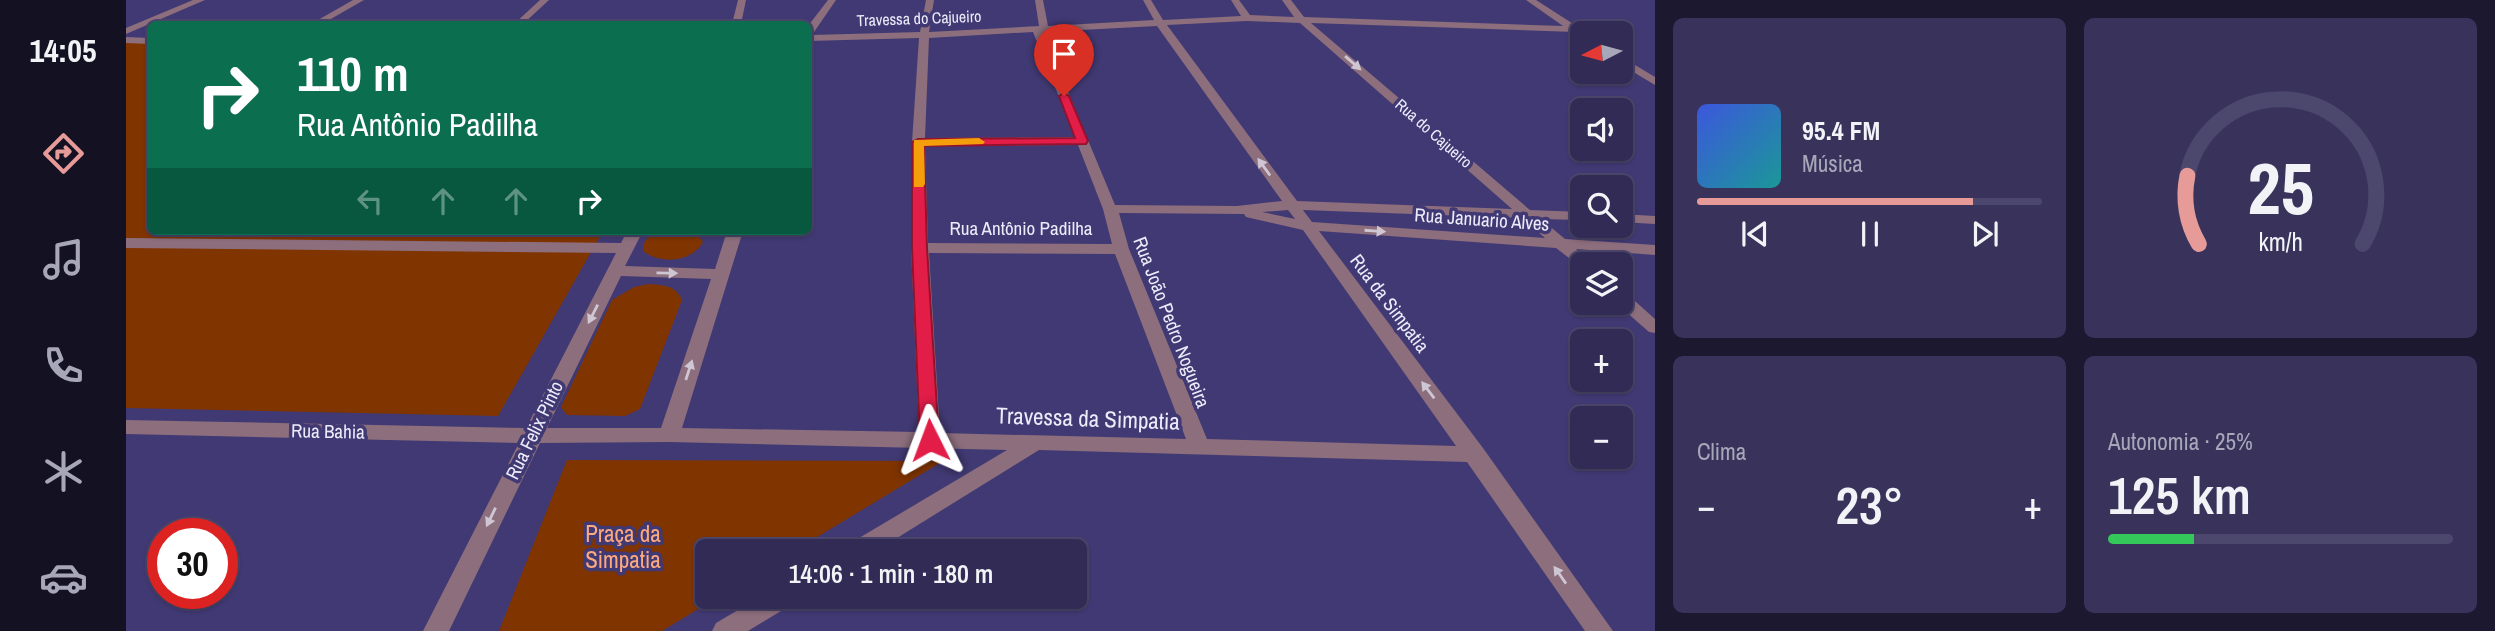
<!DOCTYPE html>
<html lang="pt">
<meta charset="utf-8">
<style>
body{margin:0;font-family:"Archivo Narrow",sans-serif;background:#39335c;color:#f1f3f6;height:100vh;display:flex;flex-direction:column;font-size:26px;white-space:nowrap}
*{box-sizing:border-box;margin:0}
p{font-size:23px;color:#a8a7b9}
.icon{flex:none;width:38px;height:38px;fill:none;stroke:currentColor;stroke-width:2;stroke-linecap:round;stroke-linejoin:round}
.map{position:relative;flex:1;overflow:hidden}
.details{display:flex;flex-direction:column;gap:18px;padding:18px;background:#1b182f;width:840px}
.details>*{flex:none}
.top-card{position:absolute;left:21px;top:21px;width:665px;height:214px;border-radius:10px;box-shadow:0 2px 5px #0004,0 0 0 2px #4c476c;background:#0b6e4f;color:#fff;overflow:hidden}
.needle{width:46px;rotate:264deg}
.buttons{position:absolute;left:1444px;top:21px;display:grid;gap:14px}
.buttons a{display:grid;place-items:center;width:63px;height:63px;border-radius:10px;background:#312b56;box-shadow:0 2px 5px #0004,0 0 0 2px #4c476c;font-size:35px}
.speed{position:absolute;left:21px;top:518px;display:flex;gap:14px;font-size:35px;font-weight:700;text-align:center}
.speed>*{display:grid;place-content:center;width:91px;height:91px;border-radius:50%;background:#312b56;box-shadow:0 2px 5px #0004,0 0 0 2px #4c476c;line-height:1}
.speed .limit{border:10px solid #d22;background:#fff;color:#111}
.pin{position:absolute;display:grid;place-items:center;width:60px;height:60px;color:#fff;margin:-72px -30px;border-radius:50% 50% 50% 0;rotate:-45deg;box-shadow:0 0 7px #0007}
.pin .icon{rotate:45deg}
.me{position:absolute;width:77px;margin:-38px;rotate:357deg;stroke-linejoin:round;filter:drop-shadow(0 0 5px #0008)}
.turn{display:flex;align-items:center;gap:24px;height:147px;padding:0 35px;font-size:32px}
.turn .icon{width:91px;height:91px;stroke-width:2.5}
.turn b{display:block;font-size:49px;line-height:60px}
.lanes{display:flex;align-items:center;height:66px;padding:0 35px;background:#0003;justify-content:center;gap:35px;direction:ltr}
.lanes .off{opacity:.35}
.big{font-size:52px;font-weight:600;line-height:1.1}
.details .tile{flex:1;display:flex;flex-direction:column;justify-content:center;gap:10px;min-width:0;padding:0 24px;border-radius:10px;background:#39335c}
.details .dial{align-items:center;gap:0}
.dial svg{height:182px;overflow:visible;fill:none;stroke:#4c476c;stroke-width:7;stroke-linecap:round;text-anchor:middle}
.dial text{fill:#f1f3f6;stroke:none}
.song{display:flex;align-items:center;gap:21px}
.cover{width:84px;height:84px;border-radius:10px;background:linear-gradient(135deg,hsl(230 70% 55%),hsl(180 70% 35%))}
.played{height:7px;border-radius:4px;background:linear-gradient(90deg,#e69b98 80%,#4c476c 80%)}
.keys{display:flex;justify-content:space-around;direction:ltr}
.heat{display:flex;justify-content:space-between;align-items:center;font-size:38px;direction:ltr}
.charge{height:10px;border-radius:5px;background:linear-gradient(90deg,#34c759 25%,#4c476c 0)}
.details .tiles{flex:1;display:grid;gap:18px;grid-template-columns:repeat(2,1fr)}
.trip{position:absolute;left:569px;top:539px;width:392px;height:70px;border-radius:10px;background:#312b56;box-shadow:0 2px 5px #0004,0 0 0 2px #4c476c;font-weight:600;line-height:70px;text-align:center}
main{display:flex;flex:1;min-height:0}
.menu{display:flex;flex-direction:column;width:126px;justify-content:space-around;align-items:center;background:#141122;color:#a8a7b9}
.menu .icon{width:49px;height:49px}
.menu .selected{color:#e69b98}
.menu b{font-size:32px;color:#f1f3f6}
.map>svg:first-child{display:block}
.green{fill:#803400}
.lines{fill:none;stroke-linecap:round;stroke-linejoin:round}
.minor{fill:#8c6e7d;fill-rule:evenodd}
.oneway{fill:#cfc6d4}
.route{fill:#e11d48;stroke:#92132f;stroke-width:2}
.slow{fill:#f59e0b}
.labels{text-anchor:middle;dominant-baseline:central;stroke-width:7;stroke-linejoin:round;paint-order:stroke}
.far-street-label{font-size:16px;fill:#ecebfa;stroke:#413973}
.street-label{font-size:19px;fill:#ecebfa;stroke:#413973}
.near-street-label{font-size:23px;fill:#ecebfa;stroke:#413973}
.near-park-label{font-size:23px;fill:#fca980;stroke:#413973}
</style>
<main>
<nav class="menu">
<b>14:05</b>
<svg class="icon selected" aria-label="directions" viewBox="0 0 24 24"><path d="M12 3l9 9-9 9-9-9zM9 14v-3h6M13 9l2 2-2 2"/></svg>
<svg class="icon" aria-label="music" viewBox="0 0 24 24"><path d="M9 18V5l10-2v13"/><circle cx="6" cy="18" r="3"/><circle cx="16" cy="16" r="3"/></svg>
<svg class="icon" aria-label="phone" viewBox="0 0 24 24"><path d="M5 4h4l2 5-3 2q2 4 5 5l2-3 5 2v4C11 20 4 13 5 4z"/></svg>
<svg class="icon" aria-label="climate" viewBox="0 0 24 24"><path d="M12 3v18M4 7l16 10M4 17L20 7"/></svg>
<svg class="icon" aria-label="car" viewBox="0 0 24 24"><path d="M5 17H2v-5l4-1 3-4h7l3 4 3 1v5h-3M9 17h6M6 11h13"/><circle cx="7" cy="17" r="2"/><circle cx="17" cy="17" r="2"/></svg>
</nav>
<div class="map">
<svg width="1529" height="631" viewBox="0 0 1529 631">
<rect width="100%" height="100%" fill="#413973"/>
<path class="green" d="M0,43H24V231H477L372,416L0,408Z
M535,231H569L577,242C566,262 535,265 517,251C516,239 525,235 535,231Z
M522,284C536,285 550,285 556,300L514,409L499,416L441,415L435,407L486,300L508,287Z
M441,460L817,461L668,551H581V597H592L536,631H373Z"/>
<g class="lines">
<path class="minor" d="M67,0H79L0,34V28Z
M227,0H238L196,24H185Z
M414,0H423L397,24H388Z
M612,0H620L615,24H606Z
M702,0H710L686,35L794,32L800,0H808L803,32L913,26L909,0H917L922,26L1028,20L1017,0H1025L1037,20L1115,16L1105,0H1113L1124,15L1168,17L1156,0H1165L1178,17L1437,26L1400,0H1410L1452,27V31L1449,32L1185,23L1404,210L1456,212V220L1415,219L1439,239L1529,245V255L1450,249L1466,264H1456V268L1430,248L1193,231L1357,448L1487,631H1459L1341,462L913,450L750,551H719L723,544L881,450L543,442L414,443L323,631H297L393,443L0,434V420L400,428L490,253L0,248V238L495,243L501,231H517L499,266L589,269L601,231H617L556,428L793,432L785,248L786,142L793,38L682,41V26ZM1121,21L1174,23L1386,209L1171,201L1041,25ZM1031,26L1156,201L1111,206L989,205L917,32ZM907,32L949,137L799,138L803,38ZM952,145L977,209L986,244L802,243L799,146ZM1162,210L1169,219L1136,212ZM1177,210L1396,218L1419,238L1186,222ZM993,213L1118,214L1120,217L1177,230L1330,446L1081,439L1003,249ZM803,253L989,254L1060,439L814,433ZM495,276L585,279L535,428H421Z
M0,37L24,38V44L0,43Z
M1494,56L1529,77V85L1494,64Z
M1494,214L1529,216V224L1494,222Z
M1494,292L1500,293L1529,319V333L1523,332L1490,303H1494Z
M634,597H669L665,605L622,631H586L590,623Z"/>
</g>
<defs><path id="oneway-solid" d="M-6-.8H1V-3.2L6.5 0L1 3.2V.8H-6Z" transform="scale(1.75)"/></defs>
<g class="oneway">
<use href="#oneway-solid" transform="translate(1227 63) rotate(41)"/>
<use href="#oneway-solid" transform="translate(1138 167) rotate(-126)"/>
<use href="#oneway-solid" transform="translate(1249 231) rotate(4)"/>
<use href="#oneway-solid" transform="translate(541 273) rotate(1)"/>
<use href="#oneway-solid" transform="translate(467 314) rotate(117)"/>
<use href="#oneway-solid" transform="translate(563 370) rotate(-72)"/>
<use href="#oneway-solid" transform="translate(1302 390) rotate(-127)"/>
<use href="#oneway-solid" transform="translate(365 517) rotate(116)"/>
<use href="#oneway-solid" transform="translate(1434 575) rotate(-125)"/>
</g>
<path class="route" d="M938,93L943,96L962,141L960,144L798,146L801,248L813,440L811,445H797L794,440L786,248V142L792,139L949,138L933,96Z"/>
<path class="slow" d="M853,138L859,142L857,144L798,146L799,184L797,187H788V140Z"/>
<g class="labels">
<g class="far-street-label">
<text transform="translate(793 18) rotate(-2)">Travessa do Cajueiro</text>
<text transform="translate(1308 133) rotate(41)">Rua do Cajueiro</text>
</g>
<g class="street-label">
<text transform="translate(1356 219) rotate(4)">Rua Januario Alves</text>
<text x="895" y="228">Rua Antônio Padilha</text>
<text transform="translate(1264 303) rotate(53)">Rua da Simpatia</text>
<text transform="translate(1046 322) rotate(69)">Rua João Pedro Nogueira</text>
<text transform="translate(408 430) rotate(-64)">Rua Felix Pinto</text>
<text transform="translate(202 431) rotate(1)">Rua Bahia</text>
</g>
<g class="near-street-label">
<text transform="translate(962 418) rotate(2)">Travessa da Simpatia</text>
</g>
<g class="near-park-label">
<text x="497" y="533">Praça da<tspan x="497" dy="26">Simpatia</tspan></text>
</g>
</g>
</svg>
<div class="buttons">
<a><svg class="needle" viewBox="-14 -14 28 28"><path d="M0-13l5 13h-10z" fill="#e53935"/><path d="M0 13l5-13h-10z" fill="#a8a7b9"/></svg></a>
<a><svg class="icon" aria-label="sound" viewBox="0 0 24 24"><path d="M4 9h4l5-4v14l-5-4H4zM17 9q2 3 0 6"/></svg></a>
<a><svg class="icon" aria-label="search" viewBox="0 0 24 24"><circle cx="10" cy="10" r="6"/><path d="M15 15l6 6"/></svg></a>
<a><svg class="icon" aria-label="layers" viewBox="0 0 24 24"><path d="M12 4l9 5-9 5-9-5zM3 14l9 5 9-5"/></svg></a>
<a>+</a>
<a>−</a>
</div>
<div class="speed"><div class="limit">30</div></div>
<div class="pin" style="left:938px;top:96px;background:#d93025"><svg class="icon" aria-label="arrive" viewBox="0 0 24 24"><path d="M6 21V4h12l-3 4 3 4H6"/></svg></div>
<svg class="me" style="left:804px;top:440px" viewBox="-20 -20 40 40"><path d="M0-17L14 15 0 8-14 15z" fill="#e11d48" stroke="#fff" stroke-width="4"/></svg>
<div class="trip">14:06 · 1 min · 180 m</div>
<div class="top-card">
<div class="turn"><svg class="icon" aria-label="right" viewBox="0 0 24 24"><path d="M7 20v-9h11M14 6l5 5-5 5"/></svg><div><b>110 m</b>Rua Antônio Padilha</div></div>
<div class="lanes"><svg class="icon off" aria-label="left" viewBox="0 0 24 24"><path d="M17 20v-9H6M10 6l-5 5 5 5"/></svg><svg class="icon off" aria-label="ahead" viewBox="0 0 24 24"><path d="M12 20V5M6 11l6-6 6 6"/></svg><svg class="icon off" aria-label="ahead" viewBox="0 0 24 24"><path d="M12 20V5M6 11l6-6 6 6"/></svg><svg class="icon" aria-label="right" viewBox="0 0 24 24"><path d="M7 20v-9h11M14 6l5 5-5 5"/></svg></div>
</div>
</div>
<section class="details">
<div class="tiles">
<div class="tile">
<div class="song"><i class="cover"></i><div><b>95.4 FM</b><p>Música</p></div></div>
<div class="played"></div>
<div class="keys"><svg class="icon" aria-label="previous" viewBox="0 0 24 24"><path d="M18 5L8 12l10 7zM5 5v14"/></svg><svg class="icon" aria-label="pause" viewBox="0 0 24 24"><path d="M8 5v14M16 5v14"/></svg><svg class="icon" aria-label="next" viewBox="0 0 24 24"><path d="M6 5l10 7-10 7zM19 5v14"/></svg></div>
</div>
<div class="tile dial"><svg viewBox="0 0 100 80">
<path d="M14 69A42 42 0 1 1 86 69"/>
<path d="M14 69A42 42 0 0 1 9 39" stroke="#e69b98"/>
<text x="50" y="56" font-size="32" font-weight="700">25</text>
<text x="50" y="72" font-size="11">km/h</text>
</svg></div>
<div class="tile"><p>Clima</p>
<div class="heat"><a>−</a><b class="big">23°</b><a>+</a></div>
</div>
<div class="tile"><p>Autonomia · 25%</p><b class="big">125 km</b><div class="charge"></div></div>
</div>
</section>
</main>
